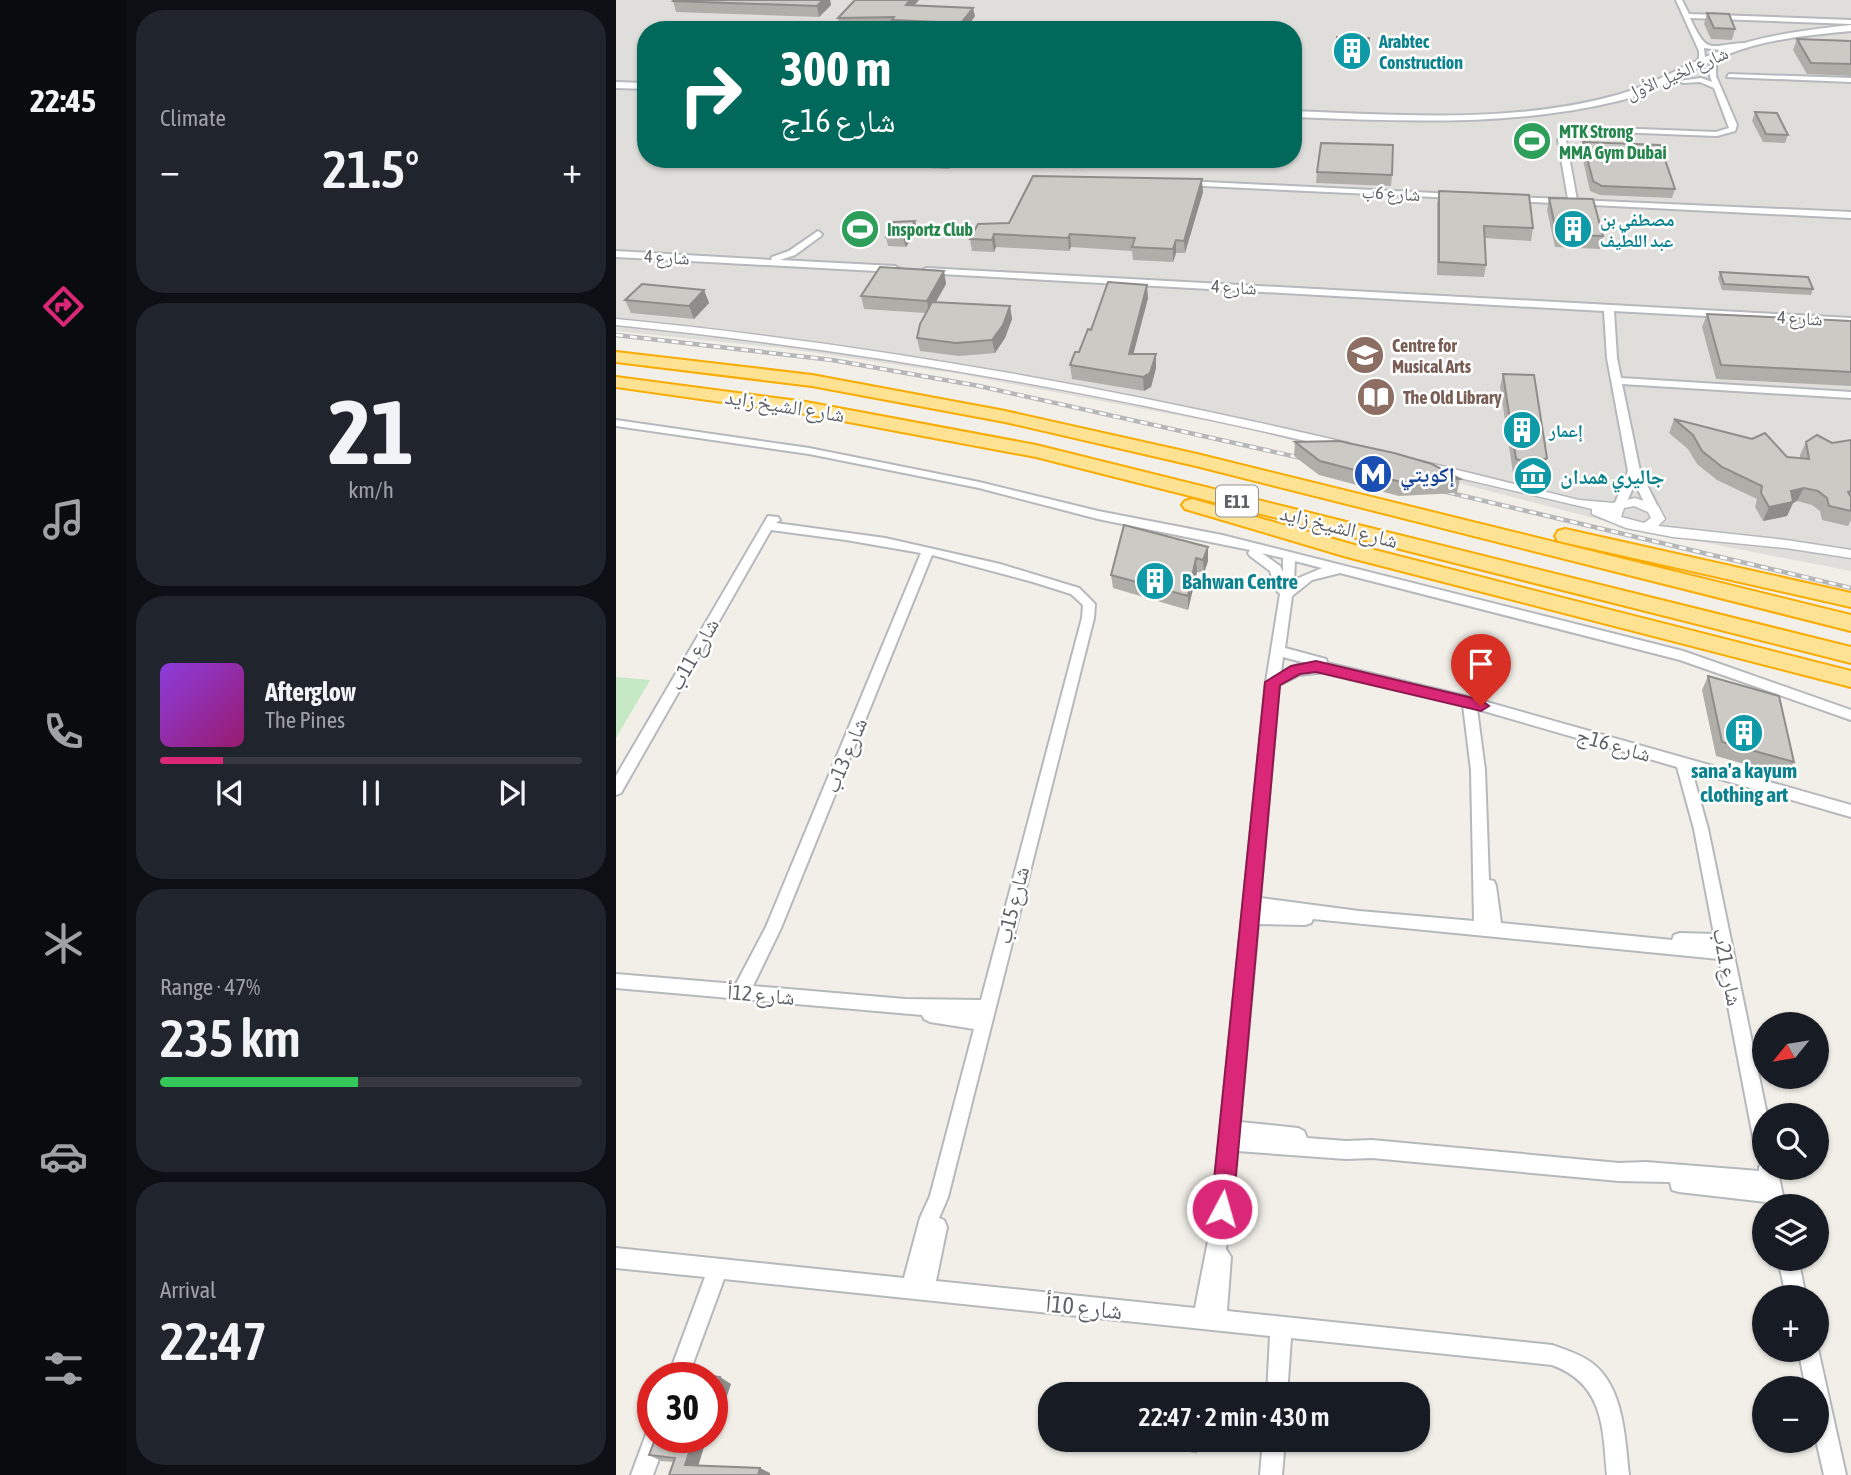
<!DOCTYPE html>
<meta charset="utf-8">
<style>
body{margin:0;font-family:"Asap Condensed","Noto Naskh Arabic",sans-serif;background:#20242c;color:#f1f3f6;height:100vh;display:flex;flex-direction:column;font-size:26px;white-space:nowrap}
*{box-sizing:border-box;margin:0}
p{font-size:23px;color:#9ea1a6}
.icon{flex:none;width:38px;height:38px;fill:none;stroke:currentColor;stroke-width:2;stroke-linecap:round;stroke-linejoin:round}
.map{position:relative;flex:1;overflow:hidden}
.sheet{display:flex;flex-direction:column;gap:10px;padding:10px;background:#0d0f14;width:490px}
.sheet>*{flex:none}
.top-card{position:absolute;left:21px;top:21px;width:665px;height:147px;border-radius:28px;box-shadow:0 2px 5px #0004;background:#00695c;color:#fff;overflow:hidden}
.needle{width:46px;rotate:240deg}
.buttons{position:absolute;left:1136px;top:1012px;display:grid;gap:14px}
.buttons a{display:grid;place-items:center;width:77px;height:77px;border-radius:50%;background:#171b24;box-shadow:0 2px 5px #0004;font-size:35px}
.speed{position:absolute;left:21px;top:1362px;display:flex;gap:14px;font-size:35px;font-weight:700;text-align:center}
.speed>*{display:grid;place-content:center;width:91px;height:91px;border-radius:50%;background:#171b24;box-shadow:0 2px 5px #0004;line-height:1}
.speed .limit{border:10px solid #d22;background:#fff;color:#111}
.pin{position:absolute;display:grid;place-items:center;width:60px;height:60px;color:#fff;margin:-72px -30px;border-radius:50% 50% 50% 0;rotate:-45deg;box-shadow:0 0 7px #0007}
.pin .icon{rotate:45deg}
.me{position:absolute;width:77px;margin:-38px;rotate:6deg;stroke-linejoin:round;filter:drop-shadow(0 0 5px #0008)}
.turn{display:flex;align-items:center;gap:24px;height:147px;padding:0 28px;font-size:32px}
.turn .icon{width:91px;height:91px;stroke-width:2.5}
.turn b{display:block;font-size:49px;line-height:60px}
.big{font-size:52px;font-weight:600;line-height:1.1}
.sheet .widget{flex:1;display:flex;flex-direction:column;justify-content:center;gap:10px;min-width:0;padding:0 24px;border-radius:28px;background:#20242c}
.sheet .dial{align-items:center;gap:0}
.dial b{font-size:91px;line-height:1}
.song{display:flex;align-items:center;gap:21px}
.cover{width:84px;height:84px;border-radius:10px;background:linear-gradient(135deg,hsl(270 70% 55%),hsl(320 70% 35%))}
.played{height:7px;border-radius:4px;background:linear-gradient(90deg,#db2777 15%,#363941 15%)}
.keys{display:flex;justify-content:space-around;direction:ltr}
.heat{display:flex;justify-content:space-between;align-items:center;font-size:38px;direction:ltr}
.charge{height:10px;border-radius:5px;background:linear-gradient(90deg,#34c759 47%,#363941 0)}
.trip{position:absolute;left:422px;top:1382px;width:392px;height:70px;border-radius:28px;background:#171b24;box-shadow:0 2px 5px #0004;font-weight:600;line-height:70px;text-align:center}
main{display:flex;flex:1;min-height:0}
.tab-bar{display:flex;flex-direction:column;width:126px;justify-content:space-around;align-items:center;background:#090b0e;color:#9ea1a6}
.tab-bar .icon{width:49px;height:49px}
.tab-bar .selected{color:#db2777}
.tab-bar b{font-size:32px;color:#f1f3f6}
.map>svg:first-child{display:block}
.industrial{fill:#e0deda;fill-rule:evenodd}
.green{fill:#c5e8c5}
.lines{fill:none;stroke-linecap:round;stroke-linejoin:round}
.minor-casing{stroke:#b5b8bc;stroke-width:4}
.tertiary-casing{stroke:#b5b8bc;stroke-width:3}
.secondary-casing{stroke:#b6babf;stroke-width:4}
.motorway-casing{stroke:#f9ab00;stroke-width:4}
.minor{fill:#fff;fill-rule:evenodd}
.tertiary{fill:#fff;fill-rule:evenodd}
.secondary{fill:#fff;fill-rule:evenodd}
.motorway{fill:#fde293;fill-rule:evenodd}
.rail-casing{stroke:#b6b7b8;stroke-width:4.5}
.rail{stroke:#fff;stroke-width:2.5;stroke-dasharray:7;stroke-linecap:butt}
.wall{fill:#afaea9}
.shaded-wall{fill:#8f8d8a}
.building{fill:#cccac5;stroke:#8f8d8a;stroke-width:2}
.route{fill:#db2777;stroke:#8e194d;stroke-width:2}
.labels{text-anchor:middle;dominant-baseline:central;stroke-width:5;stroke-linejoin:round;paint-order:stroke}
.far-culture-label{font-size:18px;font-weight:bold;fill:#0d838f;stroke:#fff;text-anchor:start}
.far-street-label{font-size:18px;fill:#5f6368;stroke:#fff}
.far-leisure-label{font-size:18px;font-weight:bold;fill:#27864d;stroke:#fff;text-anchor:start}
.far-education-label{font-size:18px;font-weight:bold;fill:#785e54;stroke:#fff;text-anchor:start}
.shield{fill:#fff;stroke:#8f9295;stroke-width:2}
.shield-label{font-size:19px;font-weight:bold;fill:#5f6368}
.street-label{font-size:21px;fill:#5f6368;stroke:#fff}
.transit-label{font-size:21px;font-weight:bold;fill:#164399;stroke:#fff;text-anchor:start}
.culture-label{font-size:21px;font-weight:bold;fill:#0d838f;stroke:#fff;text-anchor:start}
.near-street-label{font-size:24px;fill:#5f6368;stroke:#fff}
</style>
<main>
<nav class="tab-bar">
<b>22:45</b>
<svg class="icon selected" aria-label="directions" viewBox="0 0 24 24"><path d="M12 3l9 9-9 9-9-9zM9 14v-3h6M13 9l2 2-2 2"/></svg>
<svg class="icon" aria-label="music" viewBox="0 0 24 24"><path d="M9 18V5l10-2v13"/><circle cx="6" cy="18" r="3"/><circle cx="16" cy="16" r="3"/></svg>
<svg class="icon" aria-label="phone" viewBox="0 0 24 24"><path d="M5 4h4l2 5-3 2q2 4 5 5l2-3 5 2v4C11 20 4 13 5 4z"/></svg>
<svg class="icon" aria-label="climate" viewBox="0 0 24 24"><path d="M12 3v18M4 7l16 10M4 17L20 7"/></svg>
<svg class="icon" aria-label="car" viewBox="0 0 24 24"><path d="M5 17H2v-5l4-1 3-4h7l3 4 3 1v5h-3M9 17h6M6 11h13"/><circle cx="7" cy="17" r="2"/><circle cx="17" cy="17" r="2"/></svg>
<svg class="icon" aria-label="filters" viewBox="0 0 24 24"><path d="M4 7h16M4 17h16"/><circle cx="9" cy="7" r="2"/><circle cx="15" cy="17" r="2"/></svg>
</nav>
<section class="sheet">
<div class="widget"><p>Climate</p>
<div class="heat"><a>−</a><b class="big">21.5°</b><a>+</a></div>
</div>
<div class="widget dial"><b>21</b><p>km/h</p></div>
<div class="widget">
<div class="song"><i class="cover"></i><div><b>Afterglow</b><p>The Pines</p></div></div>
<div class="played"></div>
<div class="keys"><svg class="icon" aria-label="previous" viewBox="0 0 24 24"><path d="M18 5L8 12l10 7zM5 5v14"/></svg><svg class="icon" aria-label="pause" viewBox="0 0 24 24"><path d="M8 5v14M16 5v14"/></svg><svg class="icon" aria-label="next" viewBox="0 0 24 24"><path d="M6 5l10 7-10 7zM19 5v14"/></svg></div>
</div>
<div class="widget"><p>Range · 47%</p><b class="big">235 km</b><div class="charge"></div></div>
<div class="widget"><p>Arrival</p><b class="big">22:47</b></div>
</section>
<div class="map">
<svg width="1235" height="1475" viewBox="0 0 1235 1475">
<rect width="100%" height="100%" fill="#f1efe8"/>
<path class="industrial" d="M0,0H1235V571L1024,530L633,429L343,374L166,348L0,331ZM30,30H677V159H30Z"/>
<path class="green" d="M0,677L34,680L0,738Z"/>
<g class="lines">
<g class="minor-casing">
<path id="minor" d="M1060,0H1066L1073,14L1235,20V24L1074,18C1092,56 1092,45 1129,43L1132,45L1104,50L1088,48L1089,58L1081,66L1078,64L1083,58V51Z
M1095,63L1100,64V76L1121,125L1119,131L1101,136L972,131L955,134L950,140L961,200L1235,212V218L897,201L893,199L897,197L952,199L942,140L950,130L972,127L1100,132L1113,128L1098,88L1084,82L1067,83L1063,81L1085,78L1096,82L1094,76Z
M1113,74L1235,78V82L1111,77Z
M569,181L839,194L843,196L839,198L566,185V181Z
M202,231L206,234L205,236L179,255L164,260L279,266L284,269L279,272L0,257V251L155,260L156,257L173,251Z
M310,268L1235,318V324L998,311L1001,358L1005,378L1235,392V398L1006,384L1024,471L1043,509L1037,513L1031,509L1019,483L1009,506H1001L999,503L1012,471L991,358L988,311L307,273L305,271Z
M0,420L193,448L363,482L482,511L606,535L1067,651L1235,710V720L1064,660L724,573L696,580L676,596L669,648L710,659L711,663L853,697L1235,805V817L1076,771L1092,829L1151,1115H1148V1156L1142,1153L1139,1147L1103,959L697,919L695,923L689,925L642,924L624,1122L682,1128L688,1131L691,1138L730,1141L756,1140L1003,1163L1030,1162L1143,1171V1167L1148,1159V1167H1161L1169,1206H1150V1202L1063,1192L1056,1190L1054,1182L1003,1181L756,1158L730,1159L621,1151L610,1249L615,1257L611,1311L936,1345C950,1350 964,1354 976,1363C1008,1387 1009,1439 1013,1475H991C987,1428 988,1384 936,1365L675,1338L671,1395H651L654,1336L108,1279L72,1377H52L89,1277L0,1268V1248L288,1278L304,1218L314,1196L358,1029L314,1022L308,1019L306,1015L0,988V974L120,984L150,927L305,553L230,540L155,530L5,793L0,795V776L152,516L162,517L164,520L160,523L269,538L384,564L463,588L479,604L478,618L332,1197L323,1218L328,1220L331,1227L320,1281L579,1308L594,1231L650,682L664,594L660,590L654,571L634,556L632,553L634,550L482,519L363,488L193,454L0,426ZM646,553L667,558V572L664,566ZM316,555L417,582L455,594L467,605L466,618L365,1000L289,999L137,986L165,928ZM679,561L706,568L678,580ZM667,657L694,664L681,665L665,672ZM710,672L847,705L855,770L858,921L743,911L644,898L663,685L683,675ZM861,709L1061,767L1078,829L1098,934L1064,933L1058,935L1056,940L885,923L880,886L878,881L873,880L869,770Z
M1162,1258H1182L1190,1297H1170Z
M1200,1345L1202,1349L1230,1475H1208L1200,1440V1388H1190L1182,1349H1200Z
M37,1428V1437H51L37,1475H15L32,1429Z
M647,1440H669L666,1475H644Z"/>
</g>
<g class="tertiary-casing">
<path id="tertiary" d="M0,319C247,343 490,386 732,443L738,447L732,451C490,393 247,350 0,325Z
M805,461L963,500L997,503L1019,498L1042,506L1049,519L1042,526L1170,540L1235,550V558L1170,548L1057,537L1010,528L976,514V509L801,468L799,465ZM1018,506L1032,512L1035,518L1028,523L1005,517L1008,508Z"/>
</g>
<g class="secondary-casing">
<path id="secondary" d="M1235,25V31C1193,35 1149,39 1110,55C1073,70 1040,92 1002,101C895,127 786,121 677,117V111C785,115 896,124 1001,95C1038,85 1069,64 1104,51C1146,35 1191,30 1235,25Z
M0,82L30,83V89L0,88Z"/>
</g>
<g class="motorway-casing">
<path id="motorway" d="M0,352L196,375L389,411L581,454L1235,615V631L580,466L389,422L196,386L0,362Z
M0,377L190,402L420,445L1235,647V663L420,457L190,414L0,387Z
M576,499L735,544L1235,671V687L731,557L569,509L566,505L569,501Z
M949,529L1235,593V607L942,541L939,536L942,531Z"/>
</g>
<use href="#minor" class="minor"/>
<use href="#tertiary" class="tertiary"/>
<use href="#secondary" class="secondary"/>
<use href="#motorway" class="motorway"/>
<g class="rail-casing">
<path id="rail" d="M0,335L216,360L363,386L699,461
M818,489L1235,588"/>
</g>
<use href="#rail" class="rail"/>
</g>
<path class="wall" d="M58,0H214L215,5L203,17L60,12L57,1Z
M239,0H303L298,5L359,16L349,30H300L278,29L277,26L224,27L222,18Z
M1091,13L1119,29L1116,40L1095,39L1088,24Z
M753,38L752,58L719,57L720,48Z
M1181,39L1235,41V76L1191,74L1177,50Z
M1139,112L1172,135L1169,143L1147,142L1136,121Z
M967,142L1059,189L1056,198L984,195L974,191L965,151Z
M270,159H339L333,169L271,166Z
M701,172L776,175L775,186L700,183Z
M823,191L917,228L915,241L869,238L870,265L868,277L821,275V204Z
M587,192L569,253H560L557,262L517,260L516,251L455,247L453,251L380,247L378,252L356,251L354,239L393,223Z
M933,198L987,236L984,249L939,247L931,210Z
M299,221L301,230L290,247L272,246L270,237Z
M328,271L330,284L320,302L394,306L396,319L389,338L379,353L343,356L304,351L301,338L310,313L248,309L245,296Z
M1104,272L1197,289L1195,295L1106,290L1102,278Z
M88,290L93,303L78,319L15,313L9,300Z
M532,298L517,354H540V368L535,387L528,391L456,379L454,365L463,352L475,330Z
M1091,314L1235,321V386L1100,379L1086,327Z
M887,374L918,375L927,472L925,473L923,481L897,473L884,387Z
M1058,419L1171,457L1184,458V455L1190,442L1216,443L1235,440V520L1232,526L1206,520L1204,511L1196,505L1181,501L1177,503L1171,516L1147,521L1139,507L1141,499L1101,480L1081,464L1072,449L1053,433Z
M679,442L844,479L841,493L783,496L703,475L678,456Z
M508,525L592,561L588,573L581,572L572,610L497,588L495,575Z
M1092,676L1178,762L1171,776L1100,756L1086,690Z
M91,1437L82,1465L154,1473V1475H53L58,1462L45,1461L33,1455Z
M495,1440H582L581,1453L497,1443Z"/>
<path class="shaded-wall" d="M207,0H214L215,5L203,17L201,6Z
M294,0H303L291,14L290,5Z
M357,8L359,16L349,30H346L345,23Z
M331,159H339L333,169Z
M586,179L587,192L569,253L568,241Z
M299,221L301,230L290,247L287,238Z
M378,234L380,247L378,252L376,240Z
M454,234L455,247L453,251L452,238Z
M560,240V253L557,262V249Z
M328,271L330,284L313,314L311,301Z
M531,285L532,298L514,367L513,354Z
M88,290L93,303L78,319L73,306Z
M394,306L396,319L389,338L379,353L376,340Z
M540,354V368L535,387L528,391L527,377Z
M931,458L927,472L925,473L927,467L926,460Z
M1188,488L1181,501L1177,503L1171,516L1147,521L1153,507L1175,491Z
M592,547V561L588,573L587,560Z
M580,558L581,572L572,610V596Z
M104,1377L115,1384L103,1420L96,1416V1401Z
M78,1437H91L81,1470L69,1465Z
M144,1468L154,1473V1475H142Z"/>
<path class="building" d="M58,0H207L201,6L57,1Z
M239,0H294L290,5L357,8L345,23L276,20L278,17L222,18Z
M1091,13L1113,14L1119,29L1098,28Z
M721,37L753,38L752,49L720,48Z
M1181,39L1235,41V64L1195,63Z
M1139,112L1161,113L1172,135L1150,134Z
M967,142L1044,145L1059,189L986,186L977,181Z
M705,143L777,145L776,175L701,172Z
M417,176L586,179L568,241L560,240L557,249L516,247L519,238L454,234L452,238L378,234L376,240L354,239L362,224L393,223Z
M823,191L913,195L917,228L868,226L870,265L823,262Z
M933,198L977,199L987,236L941,235Z
M299,221L287,238L270,237L277,222Z
M264,267L328,271L311,301L245,296Z
M1104,272L1192,277L1197,289L1108,284Z
M492,282L531,285L513,354H540L534,373L527,377L454,365L459,352H463L472,329L475,330Z
M26,284L88,290L73,306L9,300Z
M316,302L394,306L387,325L376,340L340,343L301,338L304,324Z
M1091,314L1235,321V372L1105,365Z
M887,374L918,375L931,458L926,460L927,467L900,459Z
M1058,419L1136,439L1149,433L1171,457L1193,459L1190,442L1201,435L1216,443L1235,440V491L1232,492L1235,497V511L1213,506L1211,498L1202,491L1188,488L1175,491L1177,502L1153,507L1145,493L1146,486L1106,467L1086,451L1077,435Z
M723,441L778,453L816,464L844,479L785,482L704,461L679,442Z
M508,525L592,547L587,560L580,558L572,596L495,575Z
M1092,676L1163,696L1178,762L1106,742Z
M64,1372L104,1377L96,1401V1377H62Z
M513,1385L586,1393L585,1395H511Z
M40,1437H78L69,1465L144,1468L142,1475H53L59,1458L33,1455Z
M509,1440H581L580,1448Z"/>
<path class="route" d="M700,661L865,700L873,706L865,711L700,672L684,674L664,685L617,1209L613,1216L606,1219L598,1216L595,1209L649,682L675,666Z"/>
<defs>
<g id="building-disc" transform="scale(2.0125)"><circle r="9.5" fill="#0f9aa8" stroke="#fff"/><path d="M-4-6H4V6H1V3H-1V6H-4ZM-2.5-4.3h1.7v1.8h-1.7ZM.8-4.3h1.7v1.8H.8ZM-2.5-1h1.7V.8h-1.7ZM.8-1h1.7V.8H.8Z" fill="#fff"/></g>
<g id="stadium-disc" transform="scale(2.0125)"><circle r="9.5" fill="#2e9e5b" stroke="#fff"/><path d="M0-5a6.5 5 0 1 0 0 10a6.5 5 0 1 0 0-10ZM-3.5-1.8h7v3.6h-7Z" fill="#fff"/></g>
<g id="school-disc" transform="scale(2.0125)"><circle r="9.5" fill="#8d6e63" stroke="#fff"/><path d="M0-5L7-2L0 1L-7-2ZM-4 1L0 2.5L4 1V4Q0 6-4 4Z" fill="#fff"/></g>
<g id="library-disc" transform="scale(2.0125)"><circle r="9.5" fill="#8d6e63" stroke="#fff"/><path d="M-6-4Q-3-5.5-.7-3.5V5Q-3 3-6 4ZM6-4Q3-5.5 .7-3.5V5Q3 3 6 4Z" fill="#fff"/></g>
<g id="metro-disc" transform="scale(2.0125)"><circle r="9.5" fill="#1a4fb4" stroke="#fff"/><path d="M-5.5 5V-5H-3L0 0L3-5H5.5V5H3V-.5L0 4L-3-.5V5Z" fill="#fff"/></g>
<g id="museum-disc" transform="scale(2.0125)"><circle r="9.5" fill="#0f9aa8" stroke="#fff"/><path d="M0-6L6-3V-2H-6V-3ZM-5-1h2V3h-2ZM-1-1h2V3h-2ZM3-1h2V3H3ZM-6 4H6V6H-6Z" fill="#fff"/></g>
</defs>
<g fill-rule="evenodd">
<use href="#building-disc" x="736" y="51"/>
<use href="#stadium-disc" x="916" y="141"/>
<use href="#stadium-disc" x="244" y="229"/>
<use href="#building-disc" x="957" y="229"/>
<use href="#school-disc" x="749" y="355"/>
<use href="#library-disc" x="760" y="397"/>
<use href="#building-disc" x="906" y="430"/>
<use href="#metro-disc" x="757" y="474"/>
<use href="#museum-disc" x="917" y="476"/>
<use href="#building-disc" x="539" y="581"/>
<use href="#building-disc" x="1128" y="733"/>
</g>
<g class="labels">
<g class="far-culture-label">
<text x="763" y="41">Arabtec<tspan x="763" dy="21">Construction</tspan></text>
<text x="984" y="219">مصطفي بن<tspan x="984" dy="21">عبد اللطيف</tspan></text>
<text x="933" y="430">إعمار</text>
</g>
<g class="far-street-label">
<text transform="translate(1061 73) rotate(-23)">شارع الخيل الأول</text>
<text transform="translate(775 193) rotate(3)">شارع 6ب</text>
<text transform="translate(51 257) rotate(3)">شارع 4</text>
<text transform="translate(618 287) rotate(3)">شارع 4</text>
<text transform="translate(1184 318) rotate(3)">شارع 4</text>
</g>
<g class="far-leisure-label">
<text x="943" y="131">MTK Strong<tspan x="943" dy="21">MMA Gym Dubai</tspan></text>
<text x="271" y="229">Insportz Club</text>
</g>
<g class="far-education-label">
<text x="776" y="345">Centre for<tspan x="776" dy="21">Musical Arts</tspan></text>
<text x="787" y="397">The Old Library</text>
</g>
<rect class="shield" x="600" y="485.5" width="42" height="31" rx="5"/>
<g class="shield-label">
<text x="621" y="501">E11</text>
</g>
<g class="street-label">
<text transform="translate(169 405) rotate(9)">شارع الشيخ زايد</text>
<text transform="translate(723 526) rotate(14)">شارع الشيخ زايد</text>
<text transform="translate(77 654) rotate(-60)">شارع 11ب</text>
<text transform="translate(998 744) rotate(16)">شارع 16ج</text>
<text transform="translate(229 755) rotate(-67)">شارع 13ب</text>
<text transform="translate(396 905) rotate(-76)">شارع 15ب</text>
<text transform="translate(1112 967) rotate(79)">شارع 21ب</text>
<text transform="translate(145 994) rotate(5)">شارع 12أ</text>
</g>
<g class="transit-label">
<text x="784" y="474">إكويتي</text>
</g>
<g class="culture-label">
<text x="944" y="476">جاليري همدان</text>
<text x="566" y="581">Bahwan Centre</text>
<text x="1128" y="770" text-anchor="middle">sana'a kayum<tspan x="1128" dy="24">clothing art</tspan></text>
</g>
<g class="near-street-label">
<text transform="translate(468 1307) rotate(6)">شارع 10أ</text>
</g>
</g>
</svg>
<div class="buttons">
<a><svg class="needle" viewBox="-14 -14 28 28"><path d="M0-13l5 13h-10z" fill="#e53935"/><path d="M0 13l5-13h-10z" fill="#9ea1a6"/></svg></a>
<a><svg class="icon" aria-label="search" viewBox="0 0 24 24"><circle cx="10" cy="10" r="6"/><path d="M15 15l6 6"/></svg></a>
<a><svg class="icon" aria-label="layers" viewBox="0 0 24 24"><path d="M12 4l9 5-9 5-9-5zM3 14l9 5 9-5"/></svg></a>
<a>+</a>
<a>−</a>
</div>
<div class="speed"><div class="limit">30</div></div>
<div class="pin" style="left:865px;top:706px;background:#d93025"><svg class="icon" aria-label="arrive" viewBox="0 0 24 24"><path d="M6 21V4h12l-3 4 3 4H6"/></svg></div>
<svg class="me" style="left:606px;top:1209px" viewBox="-20 -20 40 40"><circle r="17" fill="#db2777" stroke="#fff" stroke-width="3"/><path d="M0-11L8 9 0 5-8 9z" fill="#fff"/></svg>
<div class="trip">22:47 · 2 min · 430 m</div>
<div class="top-card">
<div class="turn"><svg class="icon" aria-label="right" viewBox="0 0 24 24"><path d="M7 20v-9h11M14 6l5 5-5 5"/></svg><div><b>300 m</b>شارع 16ج</div></div>
</div>
</div>
</main>
